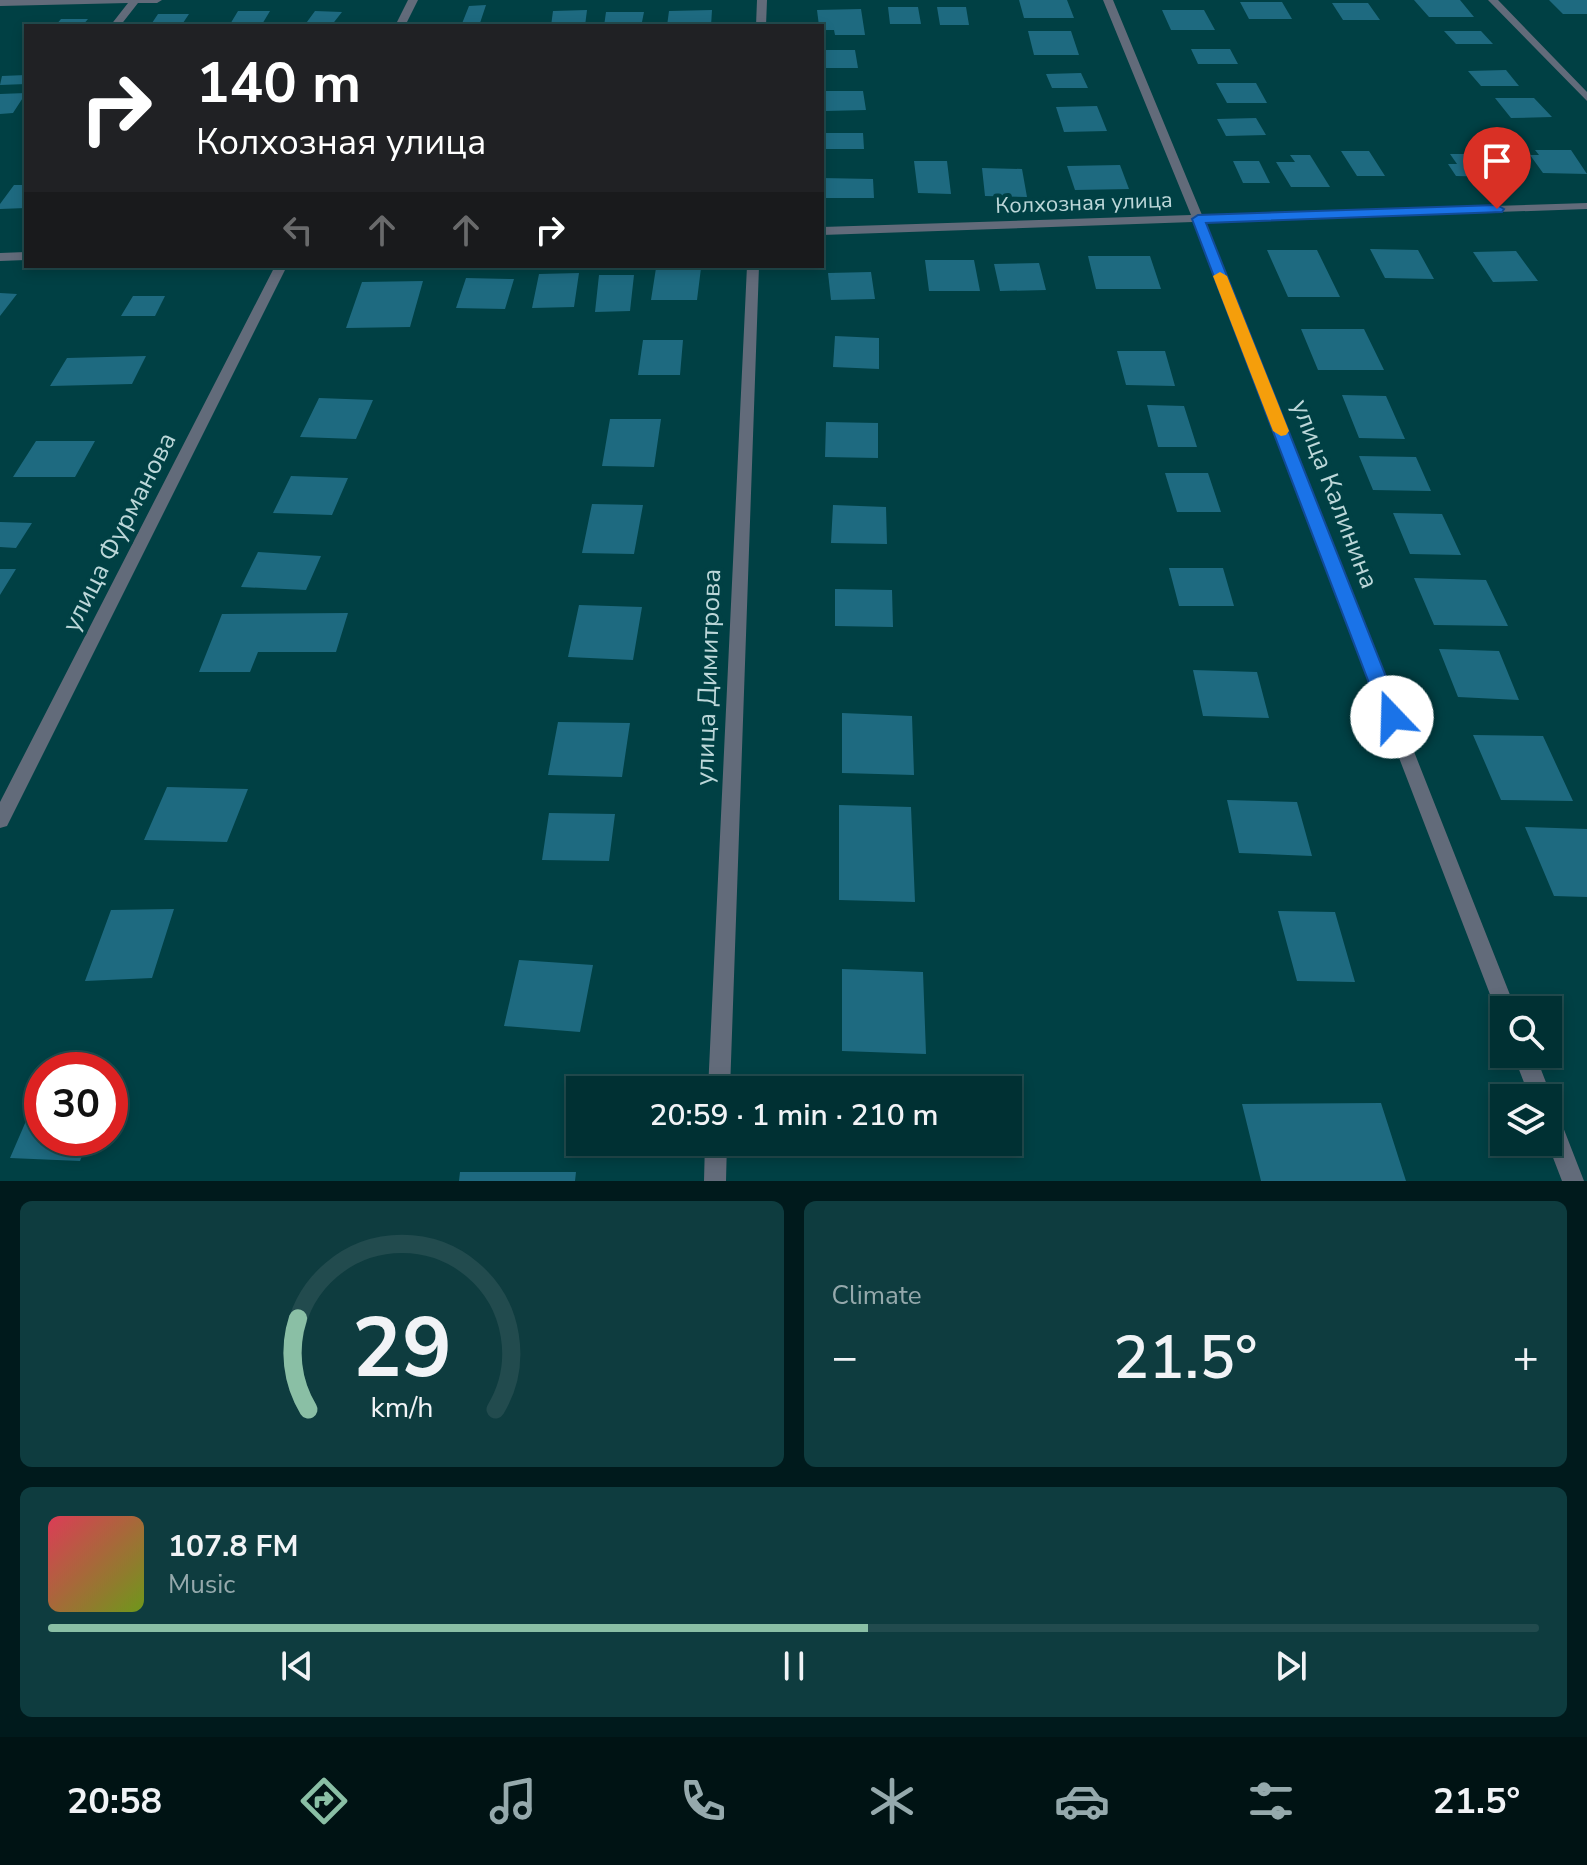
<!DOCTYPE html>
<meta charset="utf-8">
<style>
body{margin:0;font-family:"Nunito Sans",sans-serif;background:#0e3c3f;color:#f1f3f6;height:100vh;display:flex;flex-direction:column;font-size:30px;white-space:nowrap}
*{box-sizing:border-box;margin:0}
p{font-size:26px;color:#95a9ac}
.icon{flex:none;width:44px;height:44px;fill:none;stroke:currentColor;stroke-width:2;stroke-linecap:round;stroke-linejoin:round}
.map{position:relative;height:1181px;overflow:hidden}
.panel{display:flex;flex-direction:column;gap:20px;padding:20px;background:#001a1c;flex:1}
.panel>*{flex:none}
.banner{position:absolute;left:24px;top:24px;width:800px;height:244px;border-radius:0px;box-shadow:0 4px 12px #0003,0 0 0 2px #224b4e;background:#202124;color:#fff;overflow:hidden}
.controls{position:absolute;left:1490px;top:996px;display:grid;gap:16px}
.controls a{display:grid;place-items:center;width:72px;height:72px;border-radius:0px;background:#003033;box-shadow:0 4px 12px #0003,0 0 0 2px #224b4e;font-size:40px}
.speed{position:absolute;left:24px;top:1052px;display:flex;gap:16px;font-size:40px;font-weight:700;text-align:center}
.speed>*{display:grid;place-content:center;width:104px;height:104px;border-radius:50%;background:#003033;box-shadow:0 4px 12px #0003,0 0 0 2px #224b4e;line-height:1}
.speed .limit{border:12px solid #d22;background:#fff;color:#111}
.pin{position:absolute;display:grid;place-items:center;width:68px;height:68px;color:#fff;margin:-82px -34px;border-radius:50% 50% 50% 0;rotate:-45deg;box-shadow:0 0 8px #0007}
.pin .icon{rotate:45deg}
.me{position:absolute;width:88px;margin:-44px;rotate:339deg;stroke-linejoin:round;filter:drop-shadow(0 0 6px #0008)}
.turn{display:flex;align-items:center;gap:28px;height:168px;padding:0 40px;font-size:36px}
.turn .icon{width:104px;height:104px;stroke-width:2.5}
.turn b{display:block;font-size:56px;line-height:68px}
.lanes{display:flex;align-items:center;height:76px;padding:0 40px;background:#0003;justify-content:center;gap:40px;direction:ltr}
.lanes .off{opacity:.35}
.big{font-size:60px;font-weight:600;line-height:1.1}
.panel .card{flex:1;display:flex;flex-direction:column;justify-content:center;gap:12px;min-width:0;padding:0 28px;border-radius:12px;background:#0e3c3f}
.panel .dial{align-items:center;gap:0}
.dial svg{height:208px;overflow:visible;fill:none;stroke:#224b4e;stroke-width:7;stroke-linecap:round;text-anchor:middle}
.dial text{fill:#f1f3f6;stroke:none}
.song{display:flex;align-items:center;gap:24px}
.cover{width:96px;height:96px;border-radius:12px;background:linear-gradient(135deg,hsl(350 70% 55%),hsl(80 70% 35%))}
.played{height:8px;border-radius:4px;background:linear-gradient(90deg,#8abfa5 55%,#224b4e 55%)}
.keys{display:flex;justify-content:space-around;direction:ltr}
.heat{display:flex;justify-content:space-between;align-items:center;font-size:44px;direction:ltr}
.panel .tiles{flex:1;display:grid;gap:20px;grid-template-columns:1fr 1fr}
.card:last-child{grid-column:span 2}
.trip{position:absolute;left:566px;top:1076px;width:456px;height:80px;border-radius:0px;background:#003033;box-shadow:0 4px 12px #0003,0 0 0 2px #224b4e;font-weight:600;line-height:80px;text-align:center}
.dock{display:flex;height:128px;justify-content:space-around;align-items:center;background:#001314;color:#95a9ac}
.dock .icon{width:56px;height:56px}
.dock .selected{color:#8abfa5}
.dock b{font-size:36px;color:#f1f3f6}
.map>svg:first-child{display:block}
.building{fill:#1e6a80}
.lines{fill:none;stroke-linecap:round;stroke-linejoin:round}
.street{fill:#626b7a;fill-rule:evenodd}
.route{fill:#1a73e8;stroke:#114b97;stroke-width:2}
.slow{fill:#f59e0b}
.labels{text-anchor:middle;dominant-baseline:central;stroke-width:8;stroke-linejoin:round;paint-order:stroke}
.far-street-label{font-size:22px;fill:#bcd7d9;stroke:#004044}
.street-label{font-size:26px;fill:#bcd7d9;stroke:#004044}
</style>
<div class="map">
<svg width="1587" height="1181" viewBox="0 0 1587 1181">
<rect width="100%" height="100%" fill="#004044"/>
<path class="building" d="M1019,0H1067L1074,18H1024Z
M1414,0H1460L1474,17H1429Z
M1549,0H1587V14H1563Z
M1240,2H1282L1292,19H1249Z
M1332,3H1368L1380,20H1343Z
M486,5L479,26H461L469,6Z
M888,7H918L921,24H890Z
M937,7H966L969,25H940Z
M861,9L865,35H835L834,30H822V26H819L817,10Z
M587,10L585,26H551L553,11Z
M712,10L711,26H667L669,11Z
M1162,10H1204L1215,30H1171Z
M238,11H270L261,26H229Z
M315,11L342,12L331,26H304Z
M606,12H644L642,22H635L634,26H604Z
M158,14H189L181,26H150Z
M61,19H88L82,26H55Z
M1028,31H1071L1079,55H1034Z
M1444,31H1481L1493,44H1456Z
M1191,49H1230L1238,64H1198Z
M822,50H855L858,68H823Z
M1506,70L1519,86H1481L1468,71Z
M1081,73L1088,88H1052L1046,74Z
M26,75V84L0,85L2,76Z
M1216,83H1256L1267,103H1227Z
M824,91H863L866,110L825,111Z
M26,93L13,113L0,114V94Z
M1495,98H1534L1552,117L1511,118Z
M1097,106L1107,131L1064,132L1056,107Z
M1256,118L1266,135L1226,136L1217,119Z
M823,133H863L864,149H825Z
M1535,150H1571L1587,174L1543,173L1530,155H1539Z
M1341,151H1369L1385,176H1357Z
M1450,154H1485L1500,177L1456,176L1448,164H1457Z
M1290,155H1310L1330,187H1291L1276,162H1295Z
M914,161H947L951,194L918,193Z
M1233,161H1259L1270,183H1243Z
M1120,165L1129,189L1075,190L1067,166Z
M982,168L1022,169L1027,197L985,196Z
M822,178L873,179L874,198H822Z
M14,185H26V208L0,209V204Z
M1370,249L1418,250L1434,279L1385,278Z
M1267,250H1317L1340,297H1288Z
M1516,251L1538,281L1493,282L1473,252Z
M1088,256H1150L1161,289H1096Z
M925,260H974L980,291H929Z
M1039,263L1046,290L1000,291L994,264Z
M656,268H701L697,300H651Z
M871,272L875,299L831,300L828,273Z
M579,273L574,307L532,308L539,274Z
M599,275H634L630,311L595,312Z
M466,278L514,279L505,309L456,308Z
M423,281L410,327L346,328L362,282Z
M0,293L17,294L0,316Z
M133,296H165L155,316H121Z
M1301,329H1364L1384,370H1318Z
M835,336L879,338V369L833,367Z
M643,340H683L680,375H638Z
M1117,351H1165L1175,386L1126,385Z
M146,356L132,384L50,386L67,358Z
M1342,395L1386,396L1405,439L1359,438Z
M319,398L373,400L356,439L300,437Z
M1147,405L1184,406L1197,447H1158Z
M610,419H661L654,467L602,466Z
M826,422L878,423V458L825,457Z
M36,441H95L75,477H13Z
M1359,456L1416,457L1431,491L1373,490Z
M1165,473H1208L1221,512H1177Z
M291,476L348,478L332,515L273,513Z
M592,504L643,505L634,554L582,553Z
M833,505L886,507L887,544L831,543Z
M1393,513L1442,514L1461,555L1410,554Z
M0,522L32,523L16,548L0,547Z
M258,552L321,556L306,590L241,587Z
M1169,568H1223L1234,606H1179Z
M0,569H16L0,595Z
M1414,578L1486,580L1508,626L1434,625Z
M835,589L892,590L893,627L835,626Z
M579,605L642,607L633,660L568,657Z
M348,613L336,652H258L250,672H199L222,614Z
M1439,649L1499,651L1519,700L1458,697Z
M1193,670L1257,672L1269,718L1203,716Z
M842,713L912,716L914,775L842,773Z
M558,722L630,723L622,777L548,775Z
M1473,735L1543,736L1573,801L1501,800Z
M167,787L248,789L227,842L144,840Z
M1227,800L1297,802L1312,856L1239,853Z
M839,805L911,807L915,902L839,900Z
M549,813L615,814L609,861L542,860Z
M1525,827L1587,829V897L1554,896Z
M174,909L152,978L85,981L111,910Z
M1278,911L1335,912L1355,982L1297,981Z
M519,960L593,965L580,1032L504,1026Z
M842,969L923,972L926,1054L842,1051Z
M42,1084V1138H89L80,1161L10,1158Z
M1381,1103L1406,1181H1261L1242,1104Z
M460,1172H576L575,1181H459Z"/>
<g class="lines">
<path class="street" d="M0,0H162L157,3H138L120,26H110L128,3L0,6Z
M408,0H418L405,26H395Z
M757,0H767L766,26H756Z
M1103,0H1113L1202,215L1587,203V209L1205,222L1516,1010H1504V1019L1499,1017L1496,1010L1193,222L822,235V227L1191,215Z
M1488,0H1498L1587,92V101Z
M26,252V260L0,261V253Z
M275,266H287L7,826L0,828V802Z
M747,266H759L730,1090H708Z
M1513,1054H1535L1552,1098L1548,1106L1556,1109L1584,1181H1562L1547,1142L1548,1098H1530Z
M705,1142H727L726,1181H704Z"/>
</g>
<path class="route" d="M1497,205L1504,209L1502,212L1206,223L1402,717L1399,723H1385L1382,717L1192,219L1198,215Z"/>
<path class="slow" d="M1220,272L1227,276L1289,431L1286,435L1281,436L1273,431L1213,276Z"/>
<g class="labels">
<g class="far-street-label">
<text transform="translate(1084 203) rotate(-2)">Колхозная улица</text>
</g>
<g class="street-label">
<text transform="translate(1335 494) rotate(69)">улица Калинина</text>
<text transform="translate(119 532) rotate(-63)">улица Фурманова</text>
<text transform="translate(708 677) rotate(-88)">улица Димитрова</text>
</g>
</g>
</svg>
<div class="controls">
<a><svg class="icon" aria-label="search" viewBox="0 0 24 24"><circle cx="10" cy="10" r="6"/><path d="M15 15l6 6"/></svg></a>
<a><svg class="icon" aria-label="layers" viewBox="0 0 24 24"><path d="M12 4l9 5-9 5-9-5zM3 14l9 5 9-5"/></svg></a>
</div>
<div class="speed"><div class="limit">30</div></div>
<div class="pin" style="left:1497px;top:209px;background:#d93025"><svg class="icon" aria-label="arrive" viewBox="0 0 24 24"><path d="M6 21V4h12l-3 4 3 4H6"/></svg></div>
<svg class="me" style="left:1392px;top:717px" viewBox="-20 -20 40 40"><circle r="19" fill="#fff"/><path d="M0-13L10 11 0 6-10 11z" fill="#1a73e8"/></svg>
<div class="trip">20:59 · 1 min · 210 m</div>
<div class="banner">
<div class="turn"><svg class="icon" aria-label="right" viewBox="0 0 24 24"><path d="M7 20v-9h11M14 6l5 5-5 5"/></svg><div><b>140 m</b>Колхозная улица</div></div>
<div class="lanes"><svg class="icon off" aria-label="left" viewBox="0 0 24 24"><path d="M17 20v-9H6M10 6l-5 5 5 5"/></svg><svg class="icon off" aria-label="ahead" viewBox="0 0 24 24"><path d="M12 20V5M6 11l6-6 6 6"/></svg><svg class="icon off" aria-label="ahead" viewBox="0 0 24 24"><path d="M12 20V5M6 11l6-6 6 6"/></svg><svg class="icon" aria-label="right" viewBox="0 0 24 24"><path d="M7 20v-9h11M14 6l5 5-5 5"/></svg></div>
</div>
</div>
<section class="panel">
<div class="tiles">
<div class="card dial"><svg viewBox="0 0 100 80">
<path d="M14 69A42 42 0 1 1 86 69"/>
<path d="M14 69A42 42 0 0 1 10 34" stroke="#8abfa5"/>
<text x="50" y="56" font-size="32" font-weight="700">29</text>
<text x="50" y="72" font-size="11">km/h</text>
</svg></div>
<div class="card"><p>Climate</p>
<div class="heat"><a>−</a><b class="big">21.5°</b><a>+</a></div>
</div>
<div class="card">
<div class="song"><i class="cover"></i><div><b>107.8 FM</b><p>Music</p></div></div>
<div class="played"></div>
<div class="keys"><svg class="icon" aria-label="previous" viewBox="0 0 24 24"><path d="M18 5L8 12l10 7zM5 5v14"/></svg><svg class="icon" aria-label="pause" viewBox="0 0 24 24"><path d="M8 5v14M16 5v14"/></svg><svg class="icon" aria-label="next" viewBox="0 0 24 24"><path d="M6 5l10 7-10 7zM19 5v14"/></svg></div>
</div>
</div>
</section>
<nav class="dock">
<b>20:58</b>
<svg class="icon selected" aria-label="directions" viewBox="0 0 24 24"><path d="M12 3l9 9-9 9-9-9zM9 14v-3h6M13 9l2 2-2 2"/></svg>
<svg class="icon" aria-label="music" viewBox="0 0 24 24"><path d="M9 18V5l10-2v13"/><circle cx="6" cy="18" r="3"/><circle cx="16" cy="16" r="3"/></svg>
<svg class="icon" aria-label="phone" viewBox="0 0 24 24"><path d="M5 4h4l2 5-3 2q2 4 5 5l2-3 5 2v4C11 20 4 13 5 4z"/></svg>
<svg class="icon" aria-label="climate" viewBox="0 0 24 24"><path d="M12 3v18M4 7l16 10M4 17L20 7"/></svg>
<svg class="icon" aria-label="car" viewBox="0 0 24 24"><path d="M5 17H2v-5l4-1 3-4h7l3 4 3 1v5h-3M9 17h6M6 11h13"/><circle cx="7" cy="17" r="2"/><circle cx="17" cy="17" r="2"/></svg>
<svg class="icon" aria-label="filters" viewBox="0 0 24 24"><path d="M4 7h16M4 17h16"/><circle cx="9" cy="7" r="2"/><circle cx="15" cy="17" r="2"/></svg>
<b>21.5°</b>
</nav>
